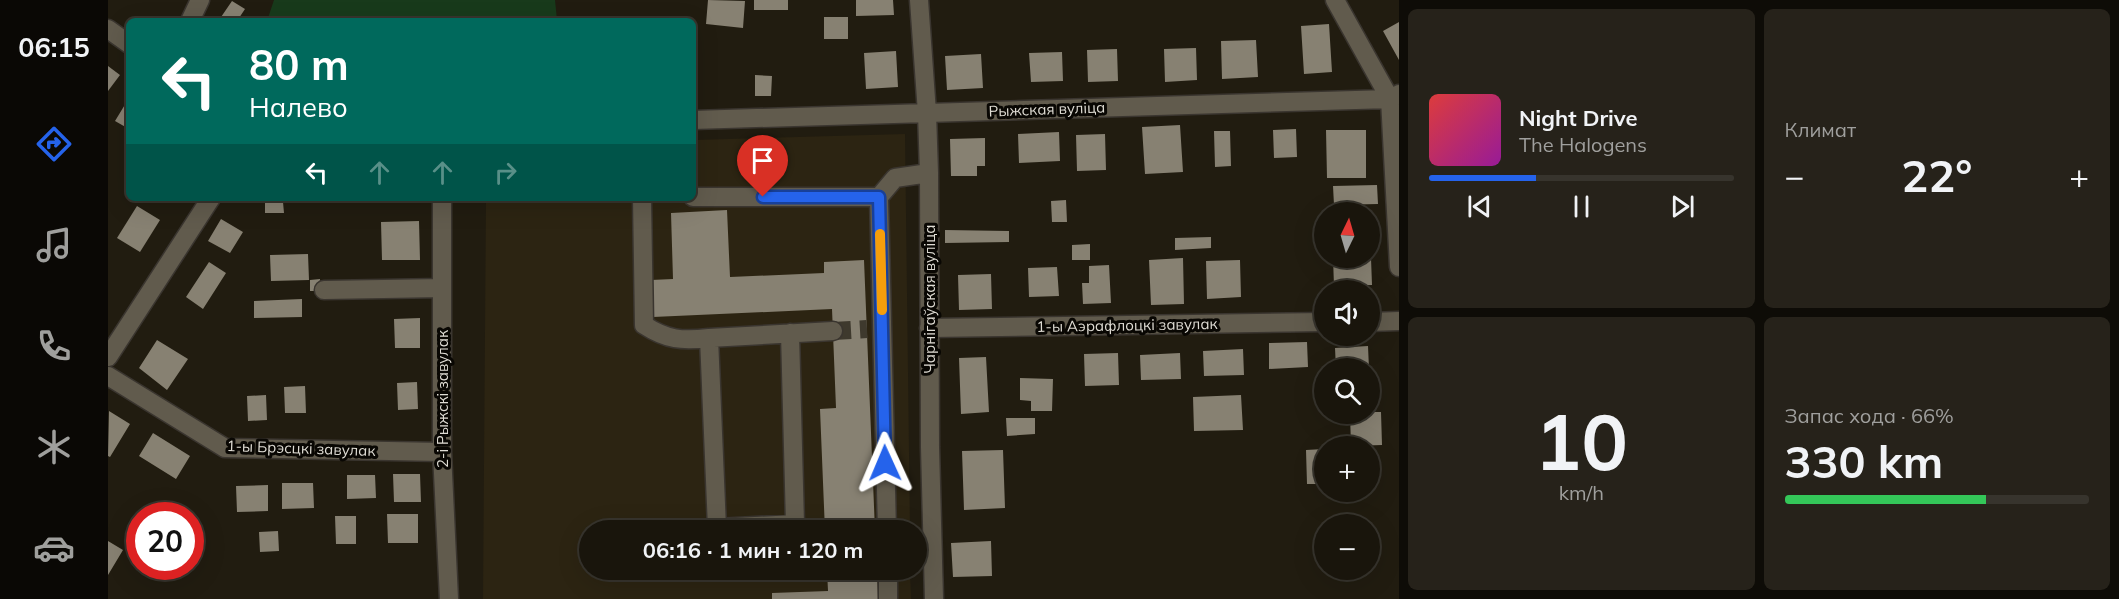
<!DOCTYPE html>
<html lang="ru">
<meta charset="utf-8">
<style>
body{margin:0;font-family:Mulish,sans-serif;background:#26221a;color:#f1f3f6;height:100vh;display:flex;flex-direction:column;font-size:22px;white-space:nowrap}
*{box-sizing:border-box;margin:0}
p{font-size:20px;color:#9f9f9d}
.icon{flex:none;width:33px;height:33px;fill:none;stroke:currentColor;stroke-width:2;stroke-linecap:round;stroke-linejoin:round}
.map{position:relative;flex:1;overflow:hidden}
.sheet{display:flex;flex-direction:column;gap:9px;padding:9px;background:#0e0c07;width:720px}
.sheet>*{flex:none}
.top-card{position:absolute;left:18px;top:18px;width:570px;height:183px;border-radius:9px;box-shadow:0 6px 24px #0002,0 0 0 2px #37342d;background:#00695c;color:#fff;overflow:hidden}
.needle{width:39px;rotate:5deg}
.tools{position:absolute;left:1206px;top:202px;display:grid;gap:12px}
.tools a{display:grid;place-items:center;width:66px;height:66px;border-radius:50%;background:#19150c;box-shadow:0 6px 24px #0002,0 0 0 2px #37342d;font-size:30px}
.speed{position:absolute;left:18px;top:502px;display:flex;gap:12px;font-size:30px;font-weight:700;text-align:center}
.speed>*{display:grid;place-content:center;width:78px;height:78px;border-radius:50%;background:#19150c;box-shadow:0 6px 24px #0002,0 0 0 2px #37342d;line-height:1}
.speed .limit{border:9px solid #d22;background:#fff;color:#111}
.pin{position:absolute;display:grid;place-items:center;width:51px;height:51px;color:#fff;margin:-62px -26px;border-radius:50% 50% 50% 0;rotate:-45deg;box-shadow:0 0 6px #0007}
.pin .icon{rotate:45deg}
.me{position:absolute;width:66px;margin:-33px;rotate:359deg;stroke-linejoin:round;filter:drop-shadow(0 0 4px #0008)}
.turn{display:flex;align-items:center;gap:21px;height:126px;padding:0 24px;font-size:27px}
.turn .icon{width:78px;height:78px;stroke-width:2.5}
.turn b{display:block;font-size:42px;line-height:51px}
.lanes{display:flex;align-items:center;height:57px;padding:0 24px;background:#0003;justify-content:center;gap:30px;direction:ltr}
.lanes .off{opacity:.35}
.big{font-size:45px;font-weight:700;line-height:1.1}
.sheet .tile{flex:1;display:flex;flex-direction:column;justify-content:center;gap:9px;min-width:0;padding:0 21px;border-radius:9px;background:#26221a}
.sheet .dial{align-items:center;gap:0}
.dial b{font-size:78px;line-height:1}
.song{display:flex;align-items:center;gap:18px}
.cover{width:72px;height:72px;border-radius:9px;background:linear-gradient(135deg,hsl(0 70% 55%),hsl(300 70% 35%))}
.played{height:6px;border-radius:3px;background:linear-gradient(90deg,#2563eb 35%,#37342d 35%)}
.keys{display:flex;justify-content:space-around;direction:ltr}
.heat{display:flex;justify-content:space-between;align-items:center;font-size:33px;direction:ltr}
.charge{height:9px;border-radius:4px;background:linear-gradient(90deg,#34c759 66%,#37342d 0)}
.sheet .tiles{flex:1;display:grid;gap:9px;grid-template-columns:repeat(2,1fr)}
.trip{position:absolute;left:471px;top:520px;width:348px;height:60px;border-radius:30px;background:#19150c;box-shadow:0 6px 24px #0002,0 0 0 2px #37342d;font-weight:700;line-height:60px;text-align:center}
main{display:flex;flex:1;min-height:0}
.tabs{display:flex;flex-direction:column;width:108px;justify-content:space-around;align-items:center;background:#0a0805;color:#9f9f9d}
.tabs .icon{width:42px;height:42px}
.tabs .active{color:#2563eb}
.tabs b{font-size:27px;color:#f1f3f6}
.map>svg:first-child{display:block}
.built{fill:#2c2412}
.green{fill:#183a1b}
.building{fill:#878172}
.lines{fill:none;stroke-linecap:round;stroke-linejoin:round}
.minor-tunnel{stroke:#3e392d;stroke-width:18;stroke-dasharray:18 9;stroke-linecap:butt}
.minor-casing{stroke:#3a352f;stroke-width:21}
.minor{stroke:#615b4d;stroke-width:18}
.route-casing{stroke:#184099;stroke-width:15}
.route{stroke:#2563eb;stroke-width:10}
.slow{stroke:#f59e0b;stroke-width:10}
.labels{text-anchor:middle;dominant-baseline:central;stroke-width:6;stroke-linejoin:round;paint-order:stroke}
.street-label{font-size:15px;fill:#dfdcd4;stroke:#090703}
</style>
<main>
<nav class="tabs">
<b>06:15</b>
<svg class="icon active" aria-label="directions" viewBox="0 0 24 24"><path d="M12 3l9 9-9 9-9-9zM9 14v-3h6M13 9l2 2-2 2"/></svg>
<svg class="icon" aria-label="music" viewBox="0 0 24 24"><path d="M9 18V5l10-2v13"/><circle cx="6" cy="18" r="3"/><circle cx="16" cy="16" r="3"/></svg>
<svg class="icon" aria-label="phone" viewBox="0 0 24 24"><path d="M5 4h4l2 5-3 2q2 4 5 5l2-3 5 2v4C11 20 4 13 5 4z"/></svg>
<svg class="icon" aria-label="climate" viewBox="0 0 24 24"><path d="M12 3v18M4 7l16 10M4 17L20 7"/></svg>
<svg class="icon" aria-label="car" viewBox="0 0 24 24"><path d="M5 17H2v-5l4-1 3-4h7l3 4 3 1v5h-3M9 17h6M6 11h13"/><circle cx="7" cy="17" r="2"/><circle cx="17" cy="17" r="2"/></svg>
</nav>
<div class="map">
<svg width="1291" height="599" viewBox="0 0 1291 599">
<rect width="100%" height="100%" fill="#211c10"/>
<path class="built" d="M797,134L802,531H482V570H802L803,599H375L378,198H585V140Z"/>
<path class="green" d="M166,0H447L449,20L159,21Z"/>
<path class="building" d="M600,0L637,1L635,28L598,24Z
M646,0H680V10H646Z
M748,0H785L786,15L748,16Z
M124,1L137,9L129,21H113L111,20Z
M716,17H740V39H716Z
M1291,22V60L1275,31Z
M1221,24L1224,72L1196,74L1193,26Z
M1148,40L1150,77L1114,79L1113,41Z
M1088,48L1089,80L1057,82L1056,49Z
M1009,49L1010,81L980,82L979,50Z
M788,51L790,87L758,89L756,53Z
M954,52L955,81L923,82L921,53Z
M873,54L875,88L839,90L837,56Z
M0,66L12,75L0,91Z
M647,75L664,76L663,96H647Z
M21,98V129L7,121Z
M1072,125L1075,172L1037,174L1034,127Z
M1188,129L1189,157L1166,158L1165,130Z
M1218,130H1258V178H1219Z
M1106,131H1122L1123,166L1107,167Z
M951,132L952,161L911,163L910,134Z
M997,134L998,170L969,171L968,135Z
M877,138V166H869V176H843L842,139Z
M1269,185L1270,204L1226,205L1225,186Z
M958,200L959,222H944L943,201Z
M175,202L176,213H157V203Z
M29,206L52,220L32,252L9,238Z
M619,210L622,277L716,273V262L756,260L767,531H717L712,409L728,408L724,309L545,317L543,280L565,279L563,213Z
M113,219L135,232L122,253L100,241Z
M311,221L312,260H274L273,222Z
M837,230L901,231V242L837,243Z
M1103,237V248L1067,250V238Z
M982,244V260H964V245Z
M200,254L201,280L163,281L162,255Z
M1075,258L1076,304L1043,305L1041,260Z
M1225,258H1263L1264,285L1226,286Z
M1132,260L1133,297L1099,299L1098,261Z
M101,262L118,273L95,309L78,297Z
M1001,265L1003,303L975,304L974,283H981V266Z
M949,267L951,296L921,297L920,268Z
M883,274L884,309L851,310L850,275Z
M212,279V291H202V280Z
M194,299V317L146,318V301Z
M312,318V348H287L286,319Z
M49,340L80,359L59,390L31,368Z
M1199,342L1200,367L1161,369V343Z
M1260,346L1261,369H1228L1227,348Z
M1135,349L1136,375L1096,376L1095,351Z
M1010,353L1011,385L977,386L976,354Z
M1072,353L1073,379L1033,380L1032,355Z
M878,357L881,412L853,414L851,358Z
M912,378L945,379L944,411H923V401L912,400Z
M309,382L310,409L290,410L289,383Z
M197,386L198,413H177L176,387Z
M158,395L159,420L140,421L139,396Z
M1133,395L1135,430L1086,431L1085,397Z
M1,411L22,424L2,457L0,456Z
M1262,412H1273L1274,445L1243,446L1242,414H1262Z
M898,418H927V434L899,436Z
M45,433L82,456L68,479L31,456Z
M1216,449V484H1199L1198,450Z
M895,450L897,508L856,510L854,451Z
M285,474H312L313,502H286Z
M239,475H267L268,498L239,499Z
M174,483H205L206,508L174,509Z
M160,485V511L129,512L128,486Z
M63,504L87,518L82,525V516H55Z
M279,514H310V543H280Z
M227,516H248V544H228Z
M170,531L171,551L152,552L151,532Z
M0,541L15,550L0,575Z
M883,541L884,576L845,577L843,543Z
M719,570H769L770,599H664V593L720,591Z"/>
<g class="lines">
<path class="minor-tunnel" d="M725,331L759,329"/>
<g class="minor-casing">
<path id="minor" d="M811,0L819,113L821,173L822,447L826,599
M1227,0L1282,99L1291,267
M82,21L92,0
M0,29L21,44
M585,120L1282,99L1291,94
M585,197H771L787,178L821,173
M771,197L779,531
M334,198V452L341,599
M534,198L536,325C559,340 574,341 601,338L609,528L687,524L682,333
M216,290L334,288
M1262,322L1291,321
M821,328L1216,322
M601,338L725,331
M0,357L103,198
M0,376L117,448L334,452
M780,570V599"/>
</g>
<use href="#minor" class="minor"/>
</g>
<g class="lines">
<g class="route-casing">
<path id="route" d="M655,197H771L777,463"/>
</g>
<use href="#route" class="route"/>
<path class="slow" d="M772,234L774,310"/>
</g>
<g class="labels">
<g class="street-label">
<text transform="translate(939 109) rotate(-2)">Рыжская вуліца</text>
<text transform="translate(821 299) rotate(-90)">Чарнігаўская вуліца</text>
<text transform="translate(1019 325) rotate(-1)">1-ы Аэрафлоцкі завулак</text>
<text transform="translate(334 399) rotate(-90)">2-і Рыжскі завулак</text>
<text transform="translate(193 448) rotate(2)">1-ы Брэсцкі завулак</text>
</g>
</g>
</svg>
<div class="tools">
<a><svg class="needle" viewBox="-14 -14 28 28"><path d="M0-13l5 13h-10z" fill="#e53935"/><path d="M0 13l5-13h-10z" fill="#9f9f9d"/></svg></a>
<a><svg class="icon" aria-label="sound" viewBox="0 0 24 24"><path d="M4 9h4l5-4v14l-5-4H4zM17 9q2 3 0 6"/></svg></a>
<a><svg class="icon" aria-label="search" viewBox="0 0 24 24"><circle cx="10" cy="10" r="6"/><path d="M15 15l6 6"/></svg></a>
<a>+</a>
<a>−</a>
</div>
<div class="speed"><div class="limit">20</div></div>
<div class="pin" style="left:655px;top:197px;background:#d93025"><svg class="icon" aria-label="arrive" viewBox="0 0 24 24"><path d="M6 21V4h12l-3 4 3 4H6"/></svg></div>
<svg class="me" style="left:777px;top:463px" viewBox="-20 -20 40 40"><path d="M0-17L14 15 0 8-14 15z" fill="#2563eb" stroke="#fff" stroke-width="4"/></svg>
<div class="trip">06:16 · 1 мин · 120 m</div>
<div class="top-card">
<div class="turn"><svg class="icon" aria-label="left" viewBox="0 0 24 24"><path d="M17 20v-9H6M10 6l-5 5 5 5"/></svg><div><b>80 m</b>Налево</div></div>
<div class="lanes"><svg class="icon" aria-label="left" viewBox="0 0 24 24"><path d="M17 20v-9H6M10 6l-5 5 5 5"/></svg><svg class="icon off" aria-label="ahead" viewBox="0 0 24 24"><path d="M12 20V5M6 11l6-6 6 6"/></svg><svg class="icon off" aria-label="ahead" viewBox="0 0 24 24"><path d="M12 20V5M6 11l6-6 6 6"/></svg><svg class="icon off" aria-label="right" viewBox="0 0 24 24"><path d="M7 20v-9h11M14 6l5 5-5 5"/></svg></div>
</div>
</div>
<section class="sheet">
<div class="tiles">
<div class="tile">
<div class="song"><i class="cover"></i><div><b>Night Drive</b><p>The Halogens</p></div></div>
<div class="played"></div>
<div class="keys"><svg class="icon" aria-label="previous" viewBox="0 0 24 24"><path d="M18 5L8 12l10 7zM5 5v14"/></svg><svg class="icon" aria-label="pause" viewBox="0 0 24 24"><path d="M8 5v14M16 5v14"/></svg><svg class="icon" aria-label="next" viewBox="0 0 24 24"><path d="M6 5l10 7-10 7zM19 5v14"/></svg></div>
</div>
<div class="tile"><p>Климат</p>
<div class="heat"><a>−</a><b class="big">22°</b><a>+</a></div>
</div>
<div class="tile dial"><b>10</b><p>km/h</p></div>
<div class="tile"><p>Запас хода · 66%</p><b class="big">330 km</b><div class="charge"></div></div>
</div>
</section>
</main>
